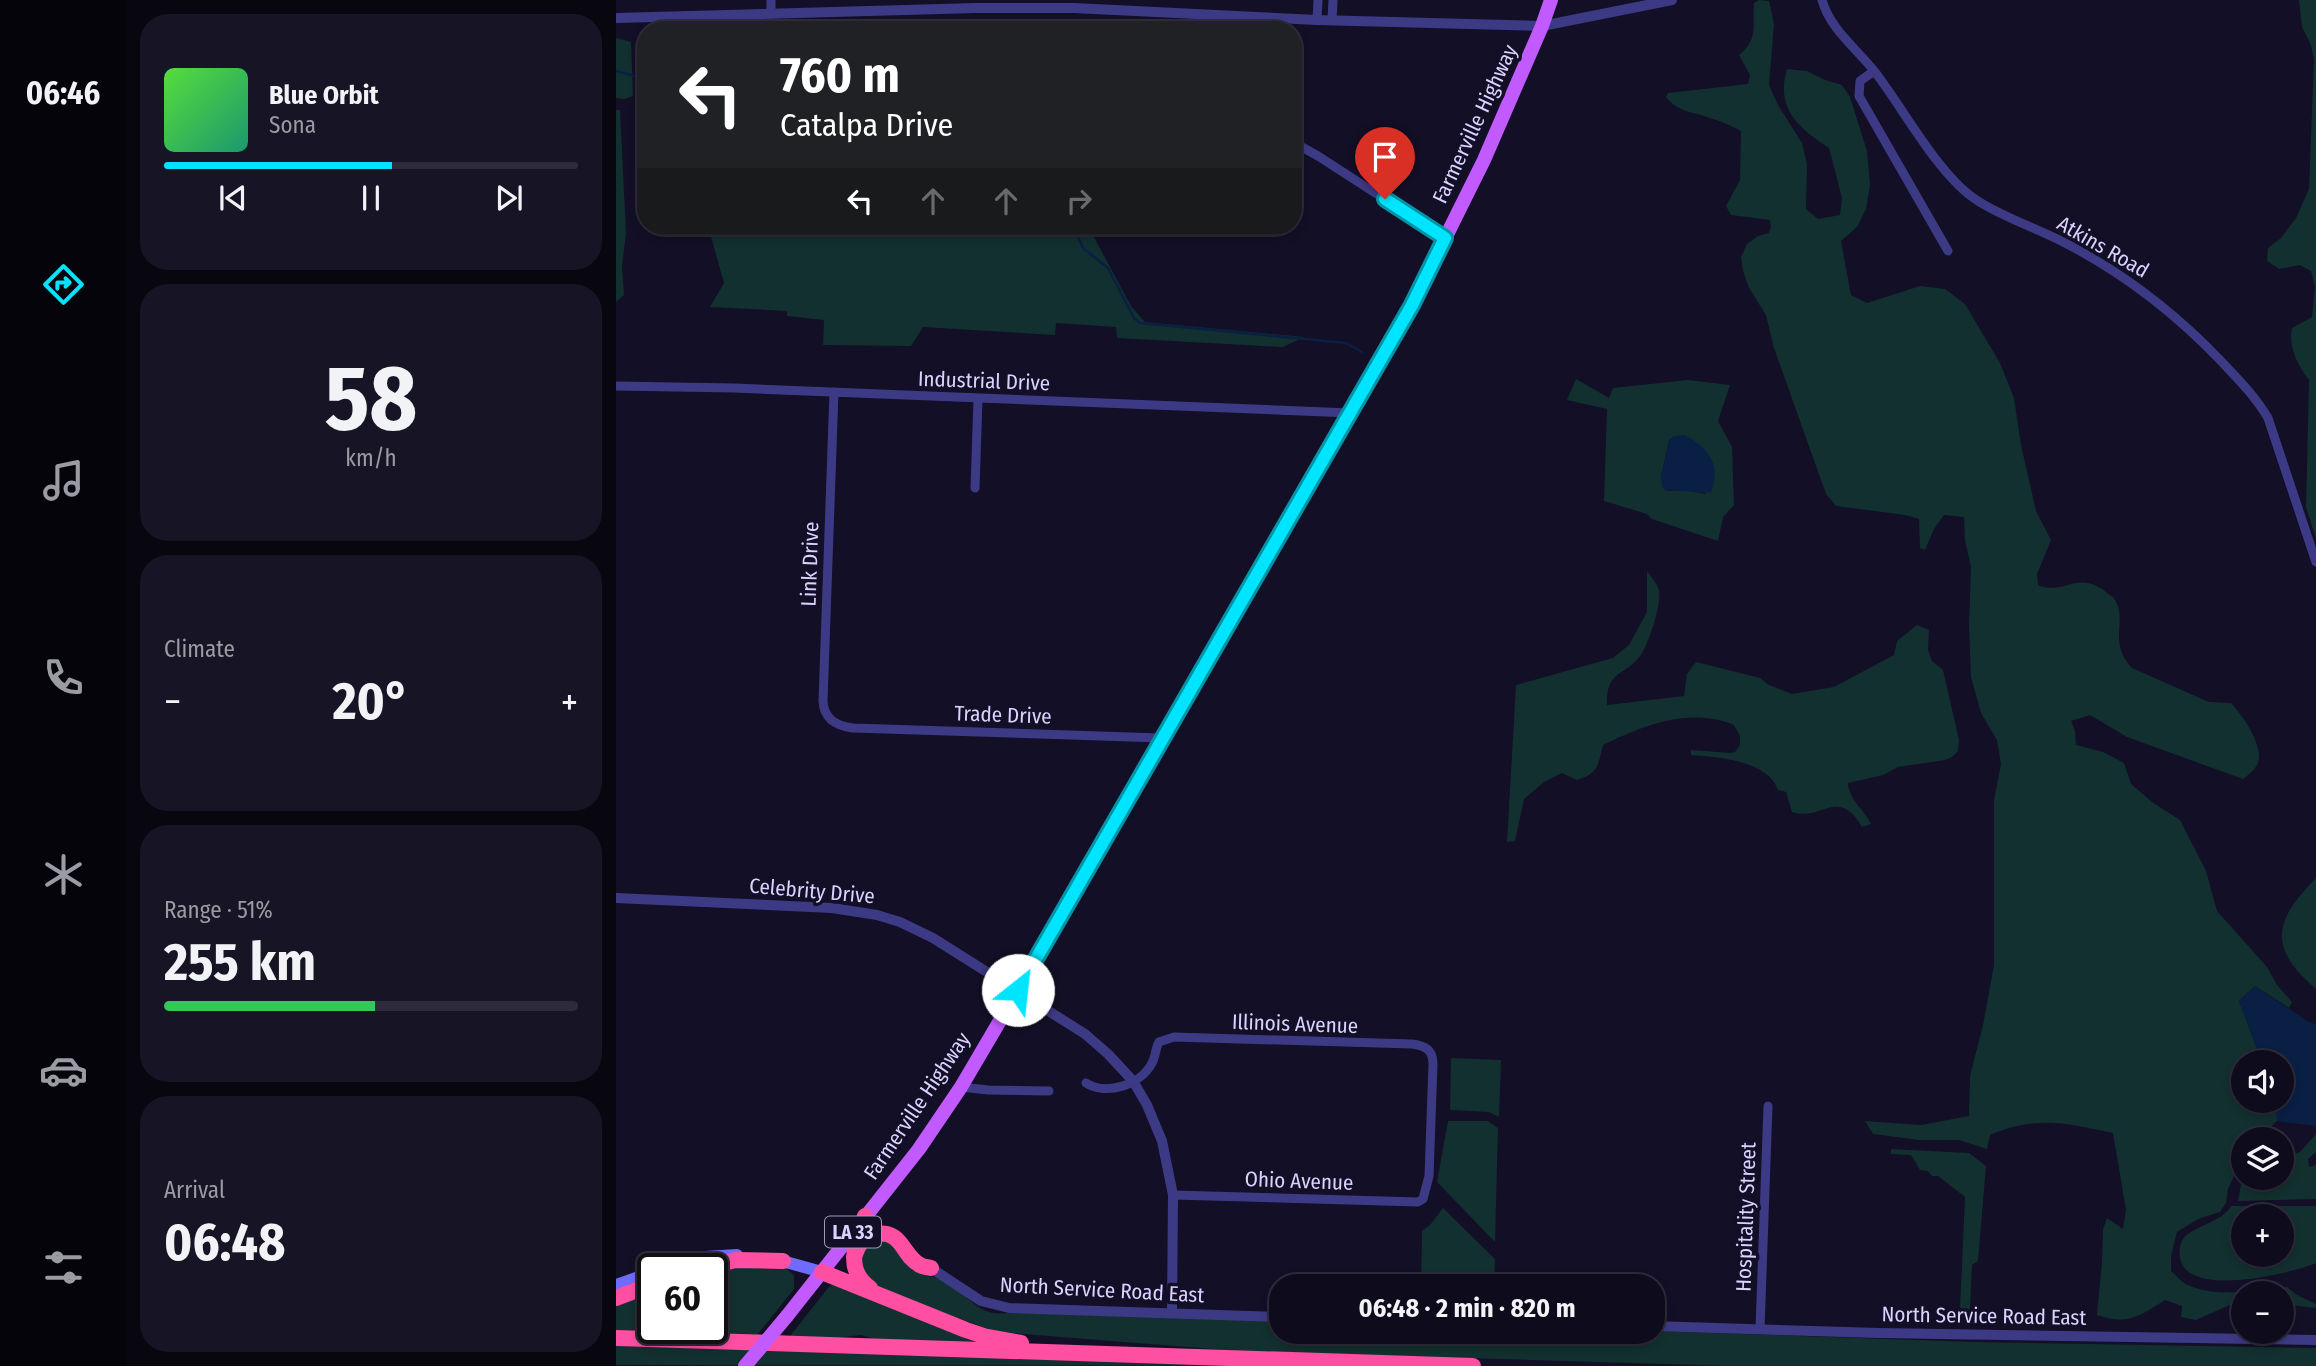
<!DOCTYPE html>
<meta charset="utf-8">
<style>
body{margin:0;font-family:"Fira Sans Condensed",sans-serif;background:#171425;color:#f1f3f6;height:100vh;display:flex;flex-direction:column;font-size:26px;white-space:nowrap}
*{box-sizing:border-box;margin:0}
p{font-size:23px;color:#9b9ba3}
.icon{flex:none;width:38px;height:38px;fill:none;stroke:currentColor;stroke-width:2;stroke-linecap:round;stroke-linejoin:round}
.map{position:relative;flex:1;overflow:hidden}
.panel{display:flex;flex-direction:column;gap:14px;padding:14px;background:#08060f;width:490px}
.panel>*{flex:none}
.banner{position:absolute;left:21px;top:21px;width:665px;height:214px;border-radius:28px;box-shadow:0 4px 10px #0003,0 0 0 2px #2e2b3b;background:#202124;color:#fff;overflow:hidden}
.fabs{position:absolute;left:1615px;top:1050px;display:grid;gap:14px}
.fabs a{display:grid;place-items:center;width:63px;height:63px;border-radius:50%;background:#0e0b1c;box-shadow:0 4px 10px #0003,0 0 0 2px #2e2b3b;font-size:35px}
.speed{position:absolute;left:21px;top:1253px;display:flex;gap:14px;font-size:35px;font-weight:700;text-align:center}
.speed>*{display:grid;place-content:center;width:91px;height:91px;border-radius:50%;background:#0e0b1c;box-shadow:0 4px 10px #0003,0 0 0 2px #2e2b3b;line-height:1}
.speed .limit{border:4px solid #111;border-radius:10px;background:#fff;color:#111}
.pin{position:absolute;display:grid;place-items:center;width:60px;height:60px;color:#fff;margin:-72px -30px;border-radius:50% 50% 50% 0;rotate:-45deg;box-shadow:0 0 7px #0007}
.pin .icon{rotate:45deg}
.me{position:absolute;width:77px;margin:-38px;rotate:29deg;stroke-linejoin:round;filter:drop-shadow(0 0 5px #0008)}
.turn{display:flex;align-items:center;gap:24px;height:147px;padding:0 28px;font-size:32px}
.turn .icon{width:91px;height:91px;stroke-width:2.5}
.turn b{display:block;font-size:49px;line-height:60px}
.lanes{display:flex;align-items:center;height:66px;padding:0 28px;background:#0003;justify-content:center;gap:35px;direction:ltr}
.lanes .off{opacity:.35}
.big{font-size:52px;font-weight:700;line-height:1.1}
.panel .widget{flex:1;display:flex;flex-direction:column;justify-content:center;gap:10px;min-width:0;padding:0 24px;border-radius:28px;background:#171425}
.panel .dial{align-items:center;gap:0}
.dial b{font-size:91px;line-height:1}
.song{display:flex;align-items:center;gap:21px}
.cover{width:84px;height:84px;border-radius:10px;background:linear-gradient(135deg,hsl(110 70% 55%),hsl(160 70% 35%))}
.played{height:7px;border-radius:4px;background:linear-gradient(90deg,#00e5ff 55%,#2e2b3b 55%)}
.keys{display:flex;justify-content:space-around;direction:ltr}
.heat{display:flex;justify-content:space-between;align-items:center;font-size:38px;direction:ltr}
.charge{height:10px;border-radius:5px;background:linear-gradient(90deg,#34c759 51%,#2e2b3b 0)}
.trip{position:absolute;left:653px;top:1274px;width:396px;height:70px;border-radius:28px;background:#0e0b1c;box-shadow:0 4px 10px #0003,0 0 0 2px #2e2b3b;font-weight:700;line-height:70px;text-align:center}
main{display:flex;flex:1;min-height:0}
.tab-bar{display:flex;flex-direction:column;width:126px;justify-content:space-around;align-items:center;background:#06040b;color:#9b9ba3}
.tab-bar .icon{width:49px;height:49px}
.tab-bar .selected{color:#00e5ff}
.tab-bar b{font-size:32px;color:#f1f3f6}
.map>svg:first-child{display:block}
.green{fill:#12302f;fill-rule:evenodd}
.water{fill:#0a1f44}
.lines{fill:none;stroke-linecap:round;stroke-linejoin:round}
.stream{stroke:#0a1f44;stroke-width:2.5}
.minor{stroke:#3d3a85;stroke-width:9}
.tertiary{stroke:#3d3a85;stroke-width:10}
.secondary{stroke:#6f6bff;stroke-width:12}
.primary{stroke:#c25bff;stroke-width:14}
.motorway{stroke:#ff4fa3;stroke-width:16}
.primary-bridge{stroke:#c25bff;stroke-width:14}
.route-casing{stroke:#0095a6;stroke-width:18}
.route{stroke:#00e5ff;stroke-width:12}
.labels{text-anchor:middle;dominant-baseline:central;stroke-width:7;stroke-linejoin:round;paint-order:stroke}
.shield{fill:#130f26;stroke:#9e99be;stroke-width:2}
.shield-label{font-size:19px;font-weight:bold;fill:#d9d4ff}
.street-label{font-size:21px;fill:#d9d4ff;stroke:#130f26}
</style>
<main>
<nav class="tab-bar">
<b>06:46</b>
<svg class="icon selected" aria-label="directions" viewBox="0 0 24 24"><path d="M12 3l9 9-9 9-9-9zM9 14v-3h6M13 9l2 2-2 2"/></svg>
<svg class="icon" aria-label="music" viewBox="0 0 24 24"><path d="M9 18V5l10-2v13"/><circle cx="6" cy="18" r="3"/><circle cx="16" cy="16" r="3"/></svg>
<svg class="icon" aria-label="phone" viewBox="0 0 24 24"><path d="M5 4h4l2 5-3 2q2 4 5 5l2-3 5 2v4C11 20 4 13 5 4z"/></svg>
<svg class="icon" aria-label="climate" viewBox="0 0 24 24"><path d="M12 3v18M4 7l16 10M4 17L20 7"/></svg>
<svg class="icon" aria-label="car" viewBox="0 0 24 24"><path d="M5 17H2v-5l4-1 3-4h7l3 4 3 1v5h-3M9 17h6M6 11h13"/><circle cx="7" cy="17" r="2"/><circle cx="17" cy="17" r="2"/></svg>
<svg class="icon" aria-label="filters" viewBox="0 0 24 24"><path d="M4 7h16M4 17h16"/><circle cx="9" cy="7" r="2"/><circle cx="15" cy="17" r="2"/></svg>
</nav>
<section class="panel">
<div class="widget">
<div class="song"><i class="cover"></i><div><b>Blue Orbit</b><p>Sona</p></div></div>
<div class="played"></div>
<div class="keys"><svg class="icon" aria-label="previous" viewBox="0 0 24 24"><path d="M18 5L8 12l10 7zM5 5v14"/></svg><svg class="icon" aria-label="pause" viewBox="0 0 24 24"><path d="M8 5v14M16 5v14"/></svg><svg class="icon" aria-label="next" viewBox="0 0 24 24"><path d="M6 5l10 7-10 7zM19 5v14"/></svg></div>
</div>
<div class="widget dial"><b>58</b><p>km/h</p></div>
<div class="widget"><p>Climate</p>
<div class="heat"><a>−</a><b class="big">20°</b><a>+</a></div>
</div>
<div class="widget"><p>Range · 51%</p><b class="big">255 km</b><div class="charge"></div></div>
<div class="widget"><p>Arrival</p><b class="big">06:48</b></div>
</section>
<div class="map">
<svg width="1700" height="1366" viewBox="0 0 1700 1366">
<rect width="100%" height="100%" fill="#130f26"/>
<path class="green" d="M1143,0L1153,1L1158,24L1153,85L1162,105L1186,143L1191,164L1190,209L1202,219L1224,215L1226,198L1213,148C1183,128 1159,109 1171,69L1191,71L1209,80L1226,85L1234,97L1251,151L1254,185L1250,209L1241,227L1225,241L1235,295L1251,303L1304,286L1329,289L1349,304L1384,363L1398,398L1405,445L1420,511L1435,540L1421,574L1422,585C1448,596 1460,570 1489,591C1489,592 1497,597 1497,597C1514,620 1490,640 1516,668L1593,702L1615,703C1626,715 1648,745 1642,763C1639,770 1633,774 1627,779L1511,737L1474,715L1455,721L1459,731L1460,745L1487,752L1508,763L1515,784L1536,802L1564,820L1590,871L1601,911L1651,967L1661,985L1676,1002L1673,1008L1639,986L1623,1001L1646,1062H1628V1101H1660L1661,1121L1643,1139H1628L1627,1157L1612,1189L1610,1203L1604,1212L1582,1219L1561,1232L1555,1256V1271C1560,1275 1566,1283 1572,1285C1603,1299 1639,1289 1671,1287L1681,1295L1700,1304V1308L1666,1304V1293H1628L1627,1299L1580,1320L1565,1317L1566,1306L1549,1300C1524,1316 1511,1326 1481,1315L1486,1262L1487,1229L1491,1218L1507,1229L1510,1210L1497,1133C1451,1123 1419,1115 1374,1135L1371,1149L1343,1140H1303L1257,1134L1249,1121L1305,1125L1353,1116L1354,1076L1367,1025L1378,965V800L1385,764L1381,740L1365,713L1355,677L1353,626L1355,567L1349,540L1348,517L1328,515L1318,529L1309,550L1304,548L1303,519L1289,515L1220,506L1210,494L1158,348L1150,315L1133,288L1127,271L1125,257L1131,244L1142,236L1153,233L1155,227L1154,220L1115,215L1110,206L1124,180L1125,131C1115,126 1105,121 1094,118C1078,112 1061,112 1050,97L1052,93L1132,84L1134,75L1123,55C1143,39 1136,26 1138,3Z
M1683,0H1700V539L1690,507L1693,380C1682,366 1672,347 1676,328L1696,317L1699,287L1695,271L1684,265L1663,269L1651,261L1652,248L1665,238L1680,218L1693,189L1698,60L1695,45L1686,27Z
M0,38L15,42L17,96L9,99L0,98Z
M0,110H4L10,233L6,266L8,295L0,302Z
M92,226H472L515,306L529,322L688,337L667,347L501,338L500,327L440,323L439,335L307,327L295,346L207,345L208,320L171,316V311L94,307L108,283Z
M960,379L993,398L997,388L1072,380L1114,385L1102,421L1116,447L1118,505L1107,517L1102,541L1036,519L1031,514L988,501L991,409L951,400ZM1053,440L1090,494L1072,490L1050,491L1045,477Z
M1031,571C1035,577 1041,583 1043,590C1046,603 1033,642 1026,653C1010,678 990,668 991,705L1068,696L1071,674L1080,662L1144,678L1153,685L1176,694L1218,687L1278,655L1281,641L1301,625L1313,630L1312,650L1316,661L1327,670L1343,740L1342,751L1336,757L1329,760L1282,767L1267,775L1232,783C1232,798 1249,811 1255,824L1246,827C1222,786 1206,822 1176,812L1170,792L1162,790C1152,760 1100,757 1075,755V750L1114,753L1119,752L1124,745V736L1118,725C1073,707 1029,725 987,745C982,765 983,773 961,780L946,773L928,782L908,799L899,841L891,842L900,685L997,658L1013,645L1031,612Z
M1700,878V989C1651,947 1658,921 1700,878Z
M835,1058L885,1060L883,1117L873,1112L834,1110Z
M832,1121H872L882,1128L879,1242L821,1182Z
M1700,1134V1152L1692,1159L1693,1167L1700,1165V1199L1622,1201L1627,1174L1628,1178H1666V1158L1684,1152Z
M1275,1149L1353,1153L1370,1166L1362,1261L1356,1265L1354,1309H1344L1349,1197L1322,1176H1316L1312,1171L1304,1170L1295,1155L1275,1154Z
M1615,1206H1700V1263C1674,1274 1549,1305 1565,1243C1570,1227 1605,1224 1615,1206ZM1628,1216H1666V1255H1628Z
M827,1208L879,1259L878,1286H805L806,1231L814,1225Z
M267,1235C277,1246 293,1267 306,1274C310,1277 316,1276 321,1278C353,1289 358,1321 397,1312L665,1321V1332L1036,1331L1358,1342L1700,1348V1366H1112L622,1351L407,1334L378,1331L259,1288L242,1260L244,1248Z
M119,1266L170,1268L178,1275V1289L142,1334L174,1336L212,1288L217,1284L375,1343L266,1341L245,1335L227,1337L175,1338L0,1333V1303L37,1289V1328H96V1269Z
M0,1346L656,1366L0,1365Z"/>
<path class="water" d="M1069,435C1092,448 1106,464 1095,492C1080,495 1066,488 1050,491L1046,487L1045,477L1053,440L1058,436Z
M1639,986L1693,1022L1700,1024V1126L1661,1121L1660,1101H1666V1062H1646L1623,1001Z"/>
<g class="lines">
<path class="stream" d="M0,71L30,79
M457,226L467,248L492,268L518,318L524,323L730,343L746,352"/>
<path class="minor" d="M155,0V14
M1206,0C1214,29 1241,49 1259,72C1287,108 1324,178 1362,201C1390,219 1424,229 1453,245C1510,275 1561,315 1605,361C1623,380 1639,396 1652,418L1700,562
M701,20L702,0
M716,20L717,0
M615,30L617,16
M1258,71L1244,81L1243,96L1332,251
M677,142L702,156L829,238
M0,386L118,388L734,413
M218,392L207,701C208,719 220,726 237,728L545,738
M359,488L362,399
M470,1083C490,1096 525,1085 536,1063C540,1056 539,1049 543,1042L558,1037L796,1044C810,1046 817,1050 817,1064L813,1176L807,1199L802,1202L557,1195
M345,1087L372,1090L433,1091
M1144,1329L1152,1106"/>
<path class="tertiary" d="M0,18L360,8H458L701,20L926,26L1056,0
M0,898L216,908L261,915L284,922L317,938L469,1034L492,1054L517,1081L531,1105L546,1141L557,1195L556,1313
M315,1268L365,1301L393,1308L665,1317
M1036,1326L1263,1333L1700,1340"/>
<path class="secondary" d="M159,1259L206,1272
M46,1269L89,1257L121,1255
M0,1285L37,1272"/>
<path class="primary" d="M171,1316L303,1149L345,1087L402,990L796,305L868,160L926,26L935,0"/>
<path class="motorway" d="M249,1216C241,1241 227,1269 254,1288
M238,1257C242,1246 246,1236 260,1234C287,1230 286,1256 304,1265C307,1267 311,1267 315,1268
M81,1269L120,1260L167,1261
M206,1272L350,1330L371,1337L405,1343
M0,1298L37,1284
M0,1338L857,1366"/>
<path class="primary-bridge" d="M129,1366L171,1316"/>
</g>
<g class="lines">
<g class="route-casing">
<path id="route" d="M402,990L796,305L829,238L769,199"/>
</g>
<use href="#route" class="route"/>
</g>
<g class="labels">
<rect class="shield" x="209" y="1216.5" width="56" height="31" rx="5"/>
<g class="shield-label">
<text x="237" y="1232">LA 33</text>
</g>
<g class="street-label">
<text transform="translate(859 124) rotate(-65)">Farmerville Highway</text>
<text transform="translate(1487 247) rotate(30)">Atkins Road</text>
<text transform="translate(368 381) rotate(2)">Industrial Drive</text>
<text transform="translate(194 564) rotate(-88)">Link Drive</text>
<text transform="translate(387 715) rotate(2)">Trade Drive</text>
<text transform="translate(196 891) rotate(5)">Celebrity Drive</text>
<text transform="translate(679 1024) rotate(2)">Illinois Avenue</text>
<text transform="translate(301 1106) rotate(-56)">Farmerville Highway</text>
<text transform="translate(683 1181) rotate(2)">Ohio Avenue</text>
<text transform="translate(1130 1217) rotate(-88)">Hospitality Street</text>
<text transform="translate(486 1290) rotate(3)">North Service Road East</text>
<text transform="translate(1368 1316) rotate(1)">North Service Road East</text>
</g>
</g>
</svg>
<div class="fabs">
<a><svg class="icon" aria-label="sound" viewBox="0 0 24 24"><path d="M4 9h4l5-4v14l-5-4H4zM17 9q2 3 0 6"/></svg></a>
<a><svg class="icon" aria-label="layers" viewBox="0 0 24 24"><path d="M12 4l9 5-9 5-9-5zM3 14l9 5 9-5"/></svg></a>
<a>+</a>
<a>−</a>
</div>
<div class="speed"><div class="limit">60</div></div>
<div class="pin" style="left:769px;top:199px;background:#d93025"><svg class="icon" aria-label="arrive" viewBox="0 0 24 24"><path d="M6 21V4h12l-3 4 3 4H6"/></svg></div>
<svg class="me" style="left:402px;top:990px" viewBox="-20 -20 40 40"><circle r="19" fill="#fff"/><path d="M0-13L10 11 0 6-10 11z" fill="#00e5ff"/></svg>
<div class="trip">06:48 · 2 min · 820 m</div>
<div class="banner">
<div class="turn"><svg class="icon" aria-label="left" viewBox="0 0 24 24"><path d="M17 20v-9H6M10 6l-5 5 5 5"/></svg><div><b>760 m</b>Catalpa Drive</div></div>
<div class="lanes"><svg class="icon" aria-label="left" viewBox="0 0 24 24"><path d="M17 20v-9H6M10 6l-5 5 5 5"/></svg><svg class="icon off" aria-label="ahead" viewBox="0 0 24 24"><path d="M12 20V5M6 11l6-6 6 6"/></svg><svg class="icon off" aria-label="ahead" viewBox="0 0 24 24"><path d="M12 20V5M6 11l6-6 6 6"/></svg><svg class="icon off" aria-label="right" viewBox="0 0 24 24"><path d="M7 20v-9h11M14 6l5 5-5 5"/></svg></div>
</div>
</div>
</main>
